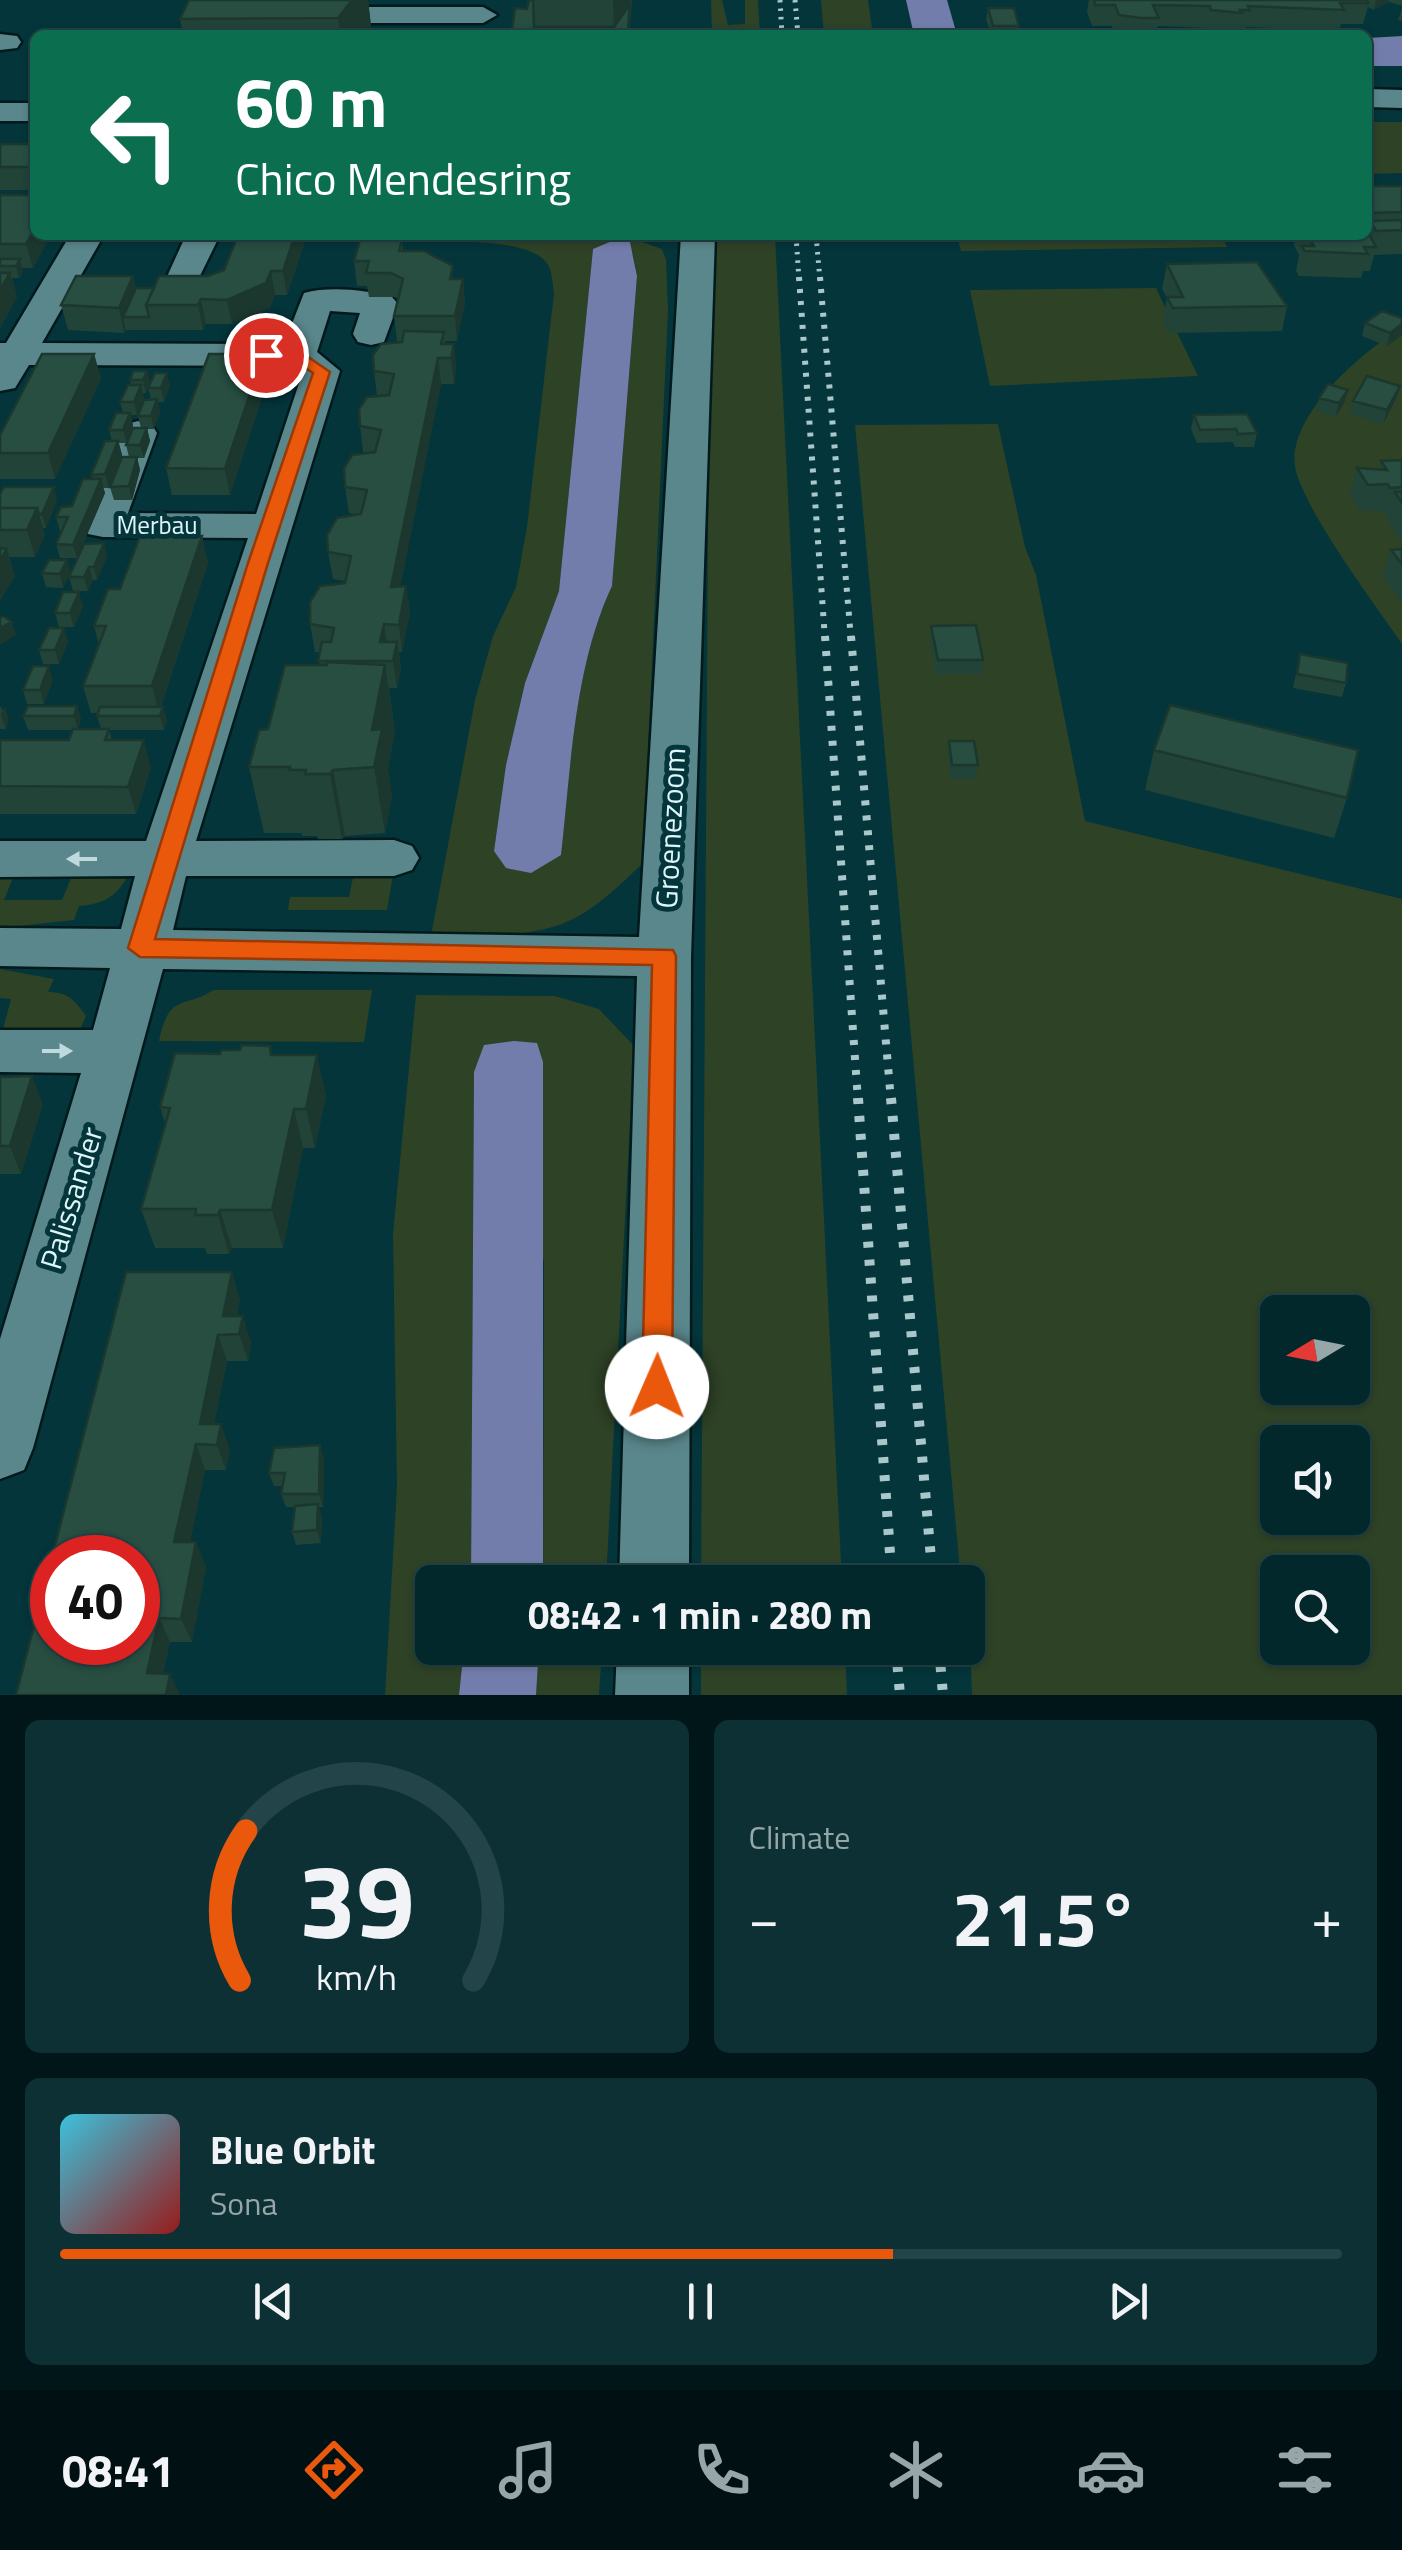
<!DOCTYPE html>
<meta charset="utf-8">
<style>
body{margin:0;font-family:"Titillium Web",sans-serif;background:#0c3034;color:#f1f3f6;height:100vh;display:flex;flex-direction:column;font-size:38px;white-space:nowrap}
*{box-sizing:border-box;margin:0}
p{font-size:32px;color:#96a6a9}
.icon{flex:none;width:55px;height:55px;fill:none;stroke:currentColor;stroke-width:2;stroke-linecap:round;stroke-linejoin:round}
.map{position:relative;height:1695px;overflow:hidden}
.details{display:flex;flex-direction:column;gap:25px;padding:25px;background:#011618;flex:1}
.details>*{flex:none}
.hud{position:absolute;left:30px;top:30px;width:1342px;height:210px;border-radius:15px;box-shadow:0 2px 8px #0004,0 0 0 2px #234448;background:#0b6e4f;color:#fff;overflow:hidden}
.needle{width:65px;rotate:260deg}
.controls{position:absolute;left:1260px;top:1295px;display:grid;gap:20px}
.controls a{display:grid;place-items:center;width:110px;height:110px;border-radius:15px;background:#02282c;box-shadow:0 2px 8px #0004,0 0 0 2px #234448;font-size:50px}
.speed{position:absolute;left:30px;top:1535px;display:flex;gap:20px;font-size:50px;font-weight:700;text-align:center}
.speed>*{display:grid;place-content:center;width:130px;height:130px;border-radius:50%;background:#02282c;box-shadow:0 2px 8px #0004,0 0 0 2px #234448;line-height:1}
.speed .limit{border:15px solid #d22;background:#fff;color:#111}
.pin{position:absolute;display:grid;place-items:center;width:85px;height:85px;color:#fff;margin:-42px;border:5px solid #fff;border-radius:50%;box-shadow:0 2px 10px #0007}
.me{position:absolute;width:110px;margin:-55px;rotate:1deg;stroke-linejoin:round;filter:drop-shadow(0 0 8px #0008)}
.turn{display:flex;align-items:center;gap:35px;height:210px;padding:0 40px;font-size:45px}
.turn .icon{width:130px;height:130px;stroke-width:2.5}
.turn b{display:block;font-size:70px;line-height:85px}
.big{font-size:75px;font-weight:700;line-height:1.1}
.details .card{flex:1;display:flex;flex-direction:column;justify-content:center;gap:15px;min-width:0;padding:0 35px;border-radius:15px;background:#0c3034}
.details .dial{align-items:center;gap:0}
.dial svg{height:260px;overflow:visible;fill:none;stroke:#234448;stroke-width:7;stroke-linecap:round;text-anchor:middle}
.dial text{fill:#f1f3f6;stroke:none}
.song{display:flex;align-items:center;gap:30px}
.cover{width:120px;height:120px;border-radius:15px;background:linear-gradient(135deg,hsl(190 70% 55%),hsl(0 70% 35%))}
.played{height:10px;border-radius:5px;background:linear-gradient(90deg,#ea580c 65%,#234448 65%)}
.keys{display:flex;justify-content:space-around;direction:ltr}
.heat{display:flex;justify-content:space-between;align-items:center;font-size:55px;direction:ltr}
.details .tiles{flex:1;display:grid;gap:25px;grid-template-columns:1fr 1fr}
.card:last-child{grid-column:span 2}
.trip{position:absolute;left:415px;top:1565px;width:570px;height:100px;border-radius:15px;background:#02282c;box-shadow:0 2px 8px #0004,0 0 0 2px #234448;font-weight:700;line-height:100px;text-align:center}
.menu{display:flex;height:160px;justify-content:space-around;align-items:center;background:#011012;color:#96a6a9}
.menu .icon{width:70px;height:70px}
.menu .on{color:#ea580c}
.menu b{font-size:45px;color:#f1f3f6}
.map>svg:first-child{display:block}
.green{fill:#2e4226;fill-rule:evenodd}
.water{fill:#737dab}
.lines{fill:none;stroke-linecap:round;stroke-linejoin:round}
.minor-casing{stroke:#031a1d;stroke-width:5}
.minor{fill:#5a878c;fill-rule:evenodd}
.rail-far3{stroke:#aac8cb;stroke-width:5;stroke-dasharray:2.5 6;stroke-linecap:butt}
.rail-far2{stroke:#aac8cb;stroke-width:6;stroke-dasharray:4 8;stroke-linecap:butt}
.rail-far1{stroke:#aac8cb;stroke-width:8;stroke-dasharray:5 10;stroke-linecap:butt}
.rail{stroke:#aac8cb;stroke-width:10;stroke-dasharray:6 12;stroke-linecap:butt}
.wall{fill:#224338}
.shaded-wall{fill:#1b372e}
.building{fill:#274e41;stroke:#1b372e;stroke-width:2.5;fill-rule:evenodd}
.oneway{fill:#bedade}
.route{fill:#ea580c;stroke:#983908;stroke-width:2.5}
.labels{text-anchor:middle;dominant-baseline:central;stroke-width:10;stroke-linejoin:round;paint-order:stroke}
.far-street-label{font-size:25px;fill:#dff6f9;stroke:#03353a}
.street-label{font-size:30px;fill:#dff6f9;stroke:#03353a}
</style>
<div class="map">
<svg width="1402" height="1695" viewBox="0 0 1402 1695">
<rect width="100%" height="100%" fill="#03353a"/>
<path class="green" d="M711,0H722L728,25L745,24V0H758L760,35L712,34Z
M821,0H868L873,35H824Z
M1368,122H1402V173L1368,174Z
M399,235L628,237L662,249L666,260L668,311L643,863C622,883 602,903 577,917C535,940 477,935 431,936L475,700L493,636L516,587L527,527L554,293C552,283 553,270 546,262C523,234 434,246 399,235ZM593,249L633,253L637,276L612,586C574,667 571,766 561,854L494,851L506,765L525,683L559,591Z
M710,235H775L842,1582H701Z
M957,235H1222L1227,247L961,251Z
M1156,288L1198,376L990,386L970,290Z
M1402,328V644C1372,600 1314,524 1297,475C1279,422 1362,351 1402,328Z
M998,424L1025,547L1036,575L1085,821L1402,899V1695H972L968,1582H961L855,425ZM1278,1312H1352V1388H1278ZM1278,1442H1352V1518H1278ZM1278,1572H1352V1648H1278Z
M0,867L16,870L4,900H62L74,871H130C119,895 106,904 79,906L74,920L0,928Z
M355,868L394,869L387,910H288L290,897H349Z
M0,969L54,979L48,992C68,992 75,1000 86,1016L79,1032L2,1033L11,999L0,998Z
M213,990H372L364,1042L159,1041C169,991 186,1009 213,990Z
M416,995L555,996L599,1009L634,1046L606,1582H543L544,1261L474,1072L471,1578V1582H432V1648H464L459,1695H385L397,1486L393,1234Z
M539,1648H602L599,1695H536Z
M701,1648H845L847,1695H701Z"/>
<path class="water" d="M906,0H947L957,35H914Z
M1402,36V66H1368V38Z
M612,241L630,242L637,276L612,586C574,667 571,767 561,855L531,873L506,868L494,851L506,765L525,683L559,591L593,249Z
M514,1041L537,1043L543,1062V1582H471L474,1072L484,1045Z
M464,1648H539L536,1695H459Z"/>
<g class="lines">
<g class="minor-casing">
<path id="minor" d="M244,0H316L367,7H483L497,15L483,23H367L257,8Z
M0,34L17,36L21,42L17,48L0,50Z
M1368,89L1402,90V108L1368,107Z
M0,103H35V121H0Z
M70,235H104L42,343L284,344L304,293C330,286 366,290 392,297L398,304L384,342L371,345L358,342L353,334L360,313L330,311L317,352L340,371L196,841L394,840L412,846L419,858L412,870L394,876H186L173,930L639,937L681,235H715L691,957L689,1582H619L637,976L163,969L33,1448L24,1470L0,1479V1339L81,1073L0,1072V1030H93L110,968L0,966V928L121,929L135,876L0,877V841H146L248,538L103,537L88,534L82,525L119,433L124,425L138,421L152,425L157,433L128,513L256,514L302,374L290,366L29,365L15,388L0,391V343H6Z
M186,235H220L194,288L182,291L170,288L165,281Z
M617,1648H689V1695H615Z"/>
</g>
<use href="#minor" class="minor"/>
<path class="rail-far3" d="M780,0L782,35
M795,0L798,35
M796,235L799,280
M816,235L820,280"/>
<path class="rail-far2" d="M799,277L825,639
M820,277L851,639"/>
<path class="rail-far1" d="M825,636L858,1101
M851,636L891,1101"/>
<path class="rail" d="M858,1098L892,1582
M891,1098L933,1582
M896,1648L900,1695
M939,1648L943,1695"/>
</g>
<path class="wall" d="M368,0L372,35H183L180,19Z
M529,0H632L629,35H513L512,30L527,9Z
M1089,0H1402V6L1389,2L1374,10L1368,7L1363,24H1341L1339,31L1246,27V31H1238V34L1207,31L1206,28L1158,26L1156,35H1115L1112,26H1092L1087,12Z
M988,8L1019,26L1018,35H991L986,19Z
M1402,8V21L1398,20Z
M0,144H35V190H0Z
M1368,186H1402V254L1374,255L1370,271H1363L1361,278L1299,276L1296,271L1299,255L1294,245L1296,235H1368Z
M0,195L35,235H51L33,268H22L23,272L19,278H12L17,297L0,328Z
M307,235L287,295H275L270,308L232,324H206L203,330H126L124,333L68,330L61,305L91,274L92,276H133L136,288H154L208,276Z
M402,240L403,251L454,279H463L465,303L457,341H445V344H454L456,370L454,384H441L400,587L406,586L410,613L402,652H399L401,669L397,688H389L395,731L388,769L392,795L385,833L345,836L342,839H318L317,836H302V833H264L249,767L268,729L319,665L320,652H315L310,624L345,583V581L333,579L328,552L359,515L349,513L345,487L367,453L363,452L360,426L377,396L374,371L402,341H397L394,316L398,299L394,297H369L367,286H357L354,261Z
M1167,264L1287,306L1282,331L1168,333L1162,322L1167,298L1162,289Z
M1402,318L1387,346L1362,336L1365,323Z
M94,354L101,379L55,479H0V435Z
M263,354L268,380L230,495H172L166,468Z
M147,371L150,384L146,393H143L144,399L137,415H131L133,426L127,443H119L122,455L109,488H103L105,493L77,558H60L56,544L62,531H60L56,517L72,506L92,479L91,475L112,441L109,430L123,413L120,402L131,385L130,380Z
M170,386L164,402H158L160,413L154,429H147L150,441L144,458H137L140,470L132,500H114L110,487L129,457L126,445L141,428L138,416L151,399L148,388Z
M1400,386L1396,399L1383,424L1349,414L1353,401Z
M1348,390L1344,403L1336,416L1316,411L1319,398Z
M1194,415L1257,433L1254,447H1235L1233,442L1197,443L1191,429Z
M1402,460V543L1387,519L1389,514H1383L1380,510L1360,511L1350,494L1357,468L1379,469L1381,461Z
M0,494L57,501L46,528H43L45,535L35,557H9L15,576L1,599H0Z
M202,536L208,563L161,707H163L167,721L164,730H109L112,740L151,768L136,814H0V740H69L73,730H28L23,716L77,706L81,720L78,729H101L97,716L98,713H91L83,686L99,645L94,626L120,589Z
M1402,549V602H1401L1383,576L1391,550Z
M107,557L97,580H93L88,591H73L69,577L70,575L63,588L46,587L42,573L67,560L71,574Z
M83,606L74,627H59L55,613Z
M931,626L983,660L982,674H936L930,640Z
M68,642L59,664H43L39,650Z
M1300,654L1346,683L1342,697L1293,688Z
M53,680L44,704H27L23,690Z
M0,706L9,720L6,729H0Z
M949,741L978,765L976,779H951L947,755Z
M1154,750L1347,798L1334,838L1145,790Z
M270,1046L272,1055L326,1095L315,1148H303L283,1248H232L229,1254H207L205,1248H155L141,1209L165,1123L160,1107L220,1054Z
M0,1077L43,1104L21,1174H0Z
M126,1272L240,1299L237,1316L251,1342L248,1361H227L214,1424L230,1449L226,1470H205L190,1542H196L206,1567L192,1642H170L163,1674L16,1695Z
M324,1458L323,1507H319L322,1517L321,1543L296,1545L292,1532L295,1507H286L281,1494L283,1486H274L269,1473Z"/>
<path class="shaded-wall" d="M352,0H368L372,35H341L338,18Z
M613,0H627V11L614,31Z
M1376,0H1389V2L1374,10Z
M35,228V235H51L33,268L26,244Z
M295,235H307L287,295L283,271Z
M20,259L23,272L19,278L16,266Z
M271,271L275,295L270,308L232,324L227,300Z
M10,273L17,297L0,328V290Z
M133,276L139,301L123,317L126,330L124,333L119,308Z
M463,279L465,303L457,341L455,316Z
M201,299L206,324L203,330L198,305Z
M1402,324V335L1387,346L1390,333Z
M454,344L456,370L454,384L451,358Z
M94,354L101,379L55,479L48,453Z
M263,354L268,380L230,495L225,469Z
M438,358L441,384L395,614L391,587Z
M147,371L150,384L146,393L143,380Z
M167,373L170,386L164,402L161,388Z
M141,385L144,399L137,415L134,402Z
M1400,386L1396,399L1383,424L1387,410Z
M1348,390L1344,403L1336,416L1339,403Z
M157,399L160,413L154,429L151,416Z
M130,413L133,426L127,443L123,430Z
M147,428L150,441L144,458L140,445Z
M118,441L122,455L109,488L105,474Z
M137,457L140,470L132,500L129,486Z
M101,479L105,493L77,558L73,545Z
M54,487L57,501L46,528L42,514Z
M37,508L45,535L35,557L27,530Z
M202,536L208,563L159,713L152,686Z
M104,543L107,557L97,580L94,567Z
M7,549L15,576L1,599L0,594V560Z
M67,560L71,574L63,588L60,574Z
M89,567L93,580L88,591L84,577Z
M406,586L410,613L402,652L399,625Z
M79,592L83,606L74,627L70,613Z
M12,622L16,635L0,645V628Z
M384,624L388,652L380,642Z
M64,628L68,642L59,664L55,650Z
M397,642L401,669L397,688L393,661Z
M385,665L395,731L388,769L392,795L385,833L374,767L372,730Z
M49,666L53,680L44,704L40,690Z
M5,706L9,720L6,729L1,715Z
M77,706L81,720L78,730L74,716Z
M163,707L167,721L164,730L160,716Z
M144,740L151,768L136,814L128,787Z
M333,770L345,836L342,839L330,774Z
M317,1055L326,1095L315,1148L306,1109Z
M32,1076L43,1104L21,1174L10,1146Z
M294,1109L303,1148L283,1248L272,1210Z
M220,1210L232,1248L229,1254L218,1215Z
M232,1272L240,1299L233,1334L223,1316Z
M243,1316L251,1342L248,1361L239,1334Z
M218,1335L227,1361L210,1445L200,1424Z
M221,1424L230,1449L226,1470L217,1445Z
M196,1444L205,1470L185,1567L174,1542Z
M320,1445L324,1458L323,1507L319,1494Z
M318,1504L322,1517L321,1543L317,1530Z
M196,1542L206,1567L192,1642L181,1619Z
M159,1618L170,1642L158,1695L147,1673Z
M170,1674L180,1695H166Z"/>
<path class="building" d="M189,0H352L338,18L180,19Z
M529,0H533L534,27H614L628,7L627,0H630L628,31L512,30L515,8L527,9Z
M1094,0H1367L1368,3H1340L1344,10L1248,6L1250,10H1240L1242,13L1211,10L1210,6L1153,5L1159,18H1141L1119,15L1115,5H1095Z
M988,8H1014L1019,26H993Z
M0,144H35V167H0Z
M1368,186H1402V212L1368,213Z
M0,195H35V228L26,244H0Z
M1402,220V230L1376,231L1370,221Z
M1368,232L1376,247H1364L1368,254L1305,251L1301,246H1314L1307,235H1368Z
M238,235H295L283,271H271L266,283L227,300L201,299L198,305H146L159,276H208L224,270Z
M360,240H402L399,251H424L453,266L450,279H463L455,316H394L403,279L391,273H366L369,261H354Z
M0,259H20L16,266H0Z
M1257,262L1287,306L1173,308L1167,297H1183L1167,264Z
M0,273H10L0,290Z
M76,276H133L119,308L61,305Z
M136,288H154L146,305L149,317H123Z
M1382,311L1402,318V324L1390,333L1365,323Z
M404,331L444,332L441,344H454L451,358H438L391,587L406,586L399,625L384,624L380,642H397L393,661H318L322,642H331L334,628L310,624V602L320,586L345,583L351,556L328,552L327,535L337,518L361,514L367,490L345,487L344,468L352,455L375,452L381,430L360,426L359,409L367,397L389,395L394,374L374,371L373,355L381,344L402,342Z
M42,354H94L48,453H0V435Z
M209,354H263L225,469L166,468Z
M133,371H147L143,380H130Z
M155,373H167L161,388H148Z
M1367,376L1400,386L1387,410L1353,401Z
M1328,384L1348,390L1339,403L1319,398Z
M128,385H141L134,402H120Z
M157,399L151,416H138L144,400Z
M116,413H130L123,430H109Z
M1247,414L1257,433L1238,434L1236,429L1200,430L1194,415Z
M133,428H147L140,445H126Z
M105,441H118L105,474L91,475Z
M122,457H137L129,486L110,487Z
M1402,460V487L1390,488L1388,484L1368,485L1357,468L1387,470L1381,461Z
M83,479H101L73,545L56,544L68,517H56L61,507L72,506Z
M4,487H54L42,514H39L37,508H0V494Z
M1395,492H1402V503Z
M0,508H37L27,530H0Z
M140,536H202L152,686H83L106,626H94L108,589H120Z
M104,543L94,567H89L84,577H69L84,544Z
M0,548L7,549L0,560Z
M1402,549V564L1391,550Z
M49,560H67L60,574L42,573Z
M63,592H79L70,613H55Z
M3,616L12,622L0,628V618Z
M976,625L983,660H938L931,626Z
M49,628H64L55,650H39Z
M1300,654L1348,663L1346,683L1297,674Z
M327,662L385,665L372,730L382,729L374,767L333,770L330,774H305L306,770H289L290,767H249L259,730L268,729L285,665H327Z
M33,666H49L40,690H23Z
M1170,705L1358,750L1347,798L1154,750Z
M28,706H77L74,716H23Z
M100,707H163L160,716H97Z
M73,729H109L105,740H144L128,787L0,786V740H69Z
M949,741H974L978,765H952Z
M241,1045L270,1046L271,1055H317L306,1109H294L272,1210H220L218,1215H195L196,1209H141L170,1108L160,1107L175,1053L220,1054L221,1050H240Z
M32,1076L10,1146H0V1077Z
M126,1272H232L223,1316H243L239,1334L218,1335L200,1424H221L217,1445L196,1444L174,1542H196L181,1619L159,1618L147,1673L170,1674L166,1695H16ZM52,1558H138V1642H52Z
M320,1445L319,1494H281L285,1473H269L274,1448Z
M318,1504L317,1530L292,1532L295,1506Z"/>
<defs><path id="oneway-solid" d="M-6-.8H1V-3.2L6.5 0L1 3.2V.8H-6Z" transform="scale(2.5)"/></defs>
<g class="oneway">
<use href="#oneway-solid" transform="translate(82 859) rotate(-180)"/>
<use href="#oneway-solid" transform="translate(57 1051)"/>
</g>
<path class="route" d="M298,350L330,372L268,563L155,939L673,950L676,956L672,1387L668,1396L657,1400L647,1396L642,1387L652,965L140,957L128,948L248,563L313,373C287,354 274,367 257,355L266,350Z"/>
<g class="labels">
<g class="far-street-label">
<text x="157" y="525">Merbau</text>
</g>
<g class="street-label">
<text transform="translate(670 828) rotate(-87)">Groenezoom</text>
<text transform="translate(71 1198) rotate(-73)">Palissander</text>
</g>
</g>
</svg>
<div class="controls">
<a><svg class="needle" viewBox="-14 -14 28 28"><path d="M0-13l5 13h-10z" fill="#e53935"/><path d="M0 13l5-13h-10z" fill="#96a6a9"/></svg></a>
<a><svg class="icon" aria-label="sound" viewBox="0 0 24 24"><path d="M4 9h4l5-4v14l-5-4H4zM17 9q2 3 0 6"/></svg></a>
<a><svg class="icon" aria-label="search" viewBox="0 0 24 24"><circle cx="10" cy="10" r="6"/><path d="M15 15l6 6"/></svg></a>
</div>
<div class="speed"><div class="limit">40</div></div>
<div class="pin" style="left:266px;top:355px;background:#d93025"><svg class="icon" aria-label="arrive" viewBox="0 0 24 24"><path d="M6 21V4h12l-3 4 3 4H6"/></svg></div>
<svg class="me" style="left:657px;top:1387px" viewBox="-20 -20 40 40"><circle r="19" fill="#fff"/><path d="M0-13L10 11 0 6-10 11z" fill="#ea580c"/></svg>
<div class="trip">08:42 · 1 min · 280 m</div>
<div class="hud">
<div class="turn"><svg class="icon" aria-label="left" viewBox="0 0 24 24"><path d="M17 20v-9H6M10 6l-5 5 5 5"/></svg><div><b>60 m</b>Chico Mendesring</div></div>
</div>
</div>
<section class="details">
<div class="tiles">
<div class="card dial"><svg viewBox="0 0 100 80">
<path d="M14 69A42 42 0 1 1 86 69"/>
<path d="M14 69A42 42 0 0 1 16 23" stroke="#ea580c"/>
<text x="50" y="56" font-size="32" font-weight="700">39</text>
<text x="50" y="72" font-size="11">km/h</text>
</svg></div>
<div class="card"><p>Climate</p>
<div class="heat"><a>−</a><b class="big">21.5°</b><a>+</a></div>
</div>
<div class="card">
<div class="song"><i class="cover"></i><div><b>Blue Orbit</b><p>Sona</p></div></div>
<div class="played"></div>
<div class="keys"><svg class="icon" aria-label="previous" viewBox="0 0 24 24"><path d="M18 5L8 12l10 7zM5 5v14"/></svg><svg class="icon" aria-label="pause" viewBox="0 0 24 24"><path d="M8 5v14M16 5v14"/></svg><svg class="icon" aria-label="next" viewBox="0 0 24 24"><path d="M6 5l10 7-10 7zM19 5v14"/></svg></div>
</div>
</div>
</section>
<nav class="menu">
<b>08:41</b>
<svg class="icon on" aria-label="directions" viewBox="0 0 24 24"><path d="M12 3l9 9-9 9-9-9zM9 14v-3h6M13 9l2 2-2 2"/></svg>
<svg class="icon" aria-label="music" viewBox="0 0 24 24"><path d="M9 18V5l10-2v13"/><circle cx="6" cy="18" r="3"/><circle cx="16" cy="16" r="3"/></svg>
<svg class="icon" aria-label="phone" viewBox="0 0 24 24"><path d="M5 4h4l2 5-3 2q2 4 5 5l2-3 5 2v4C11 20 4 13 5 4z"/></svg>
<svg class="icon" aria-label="climate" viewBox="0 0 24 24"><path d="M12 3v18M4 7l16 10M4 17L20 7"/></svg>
<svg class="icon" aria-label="car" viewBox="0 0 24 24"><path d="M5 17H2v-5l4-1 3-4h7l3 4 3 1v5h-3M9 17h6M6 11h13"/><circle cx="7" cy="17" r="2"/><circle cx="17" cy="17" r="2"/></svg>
<svg class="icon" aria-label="filters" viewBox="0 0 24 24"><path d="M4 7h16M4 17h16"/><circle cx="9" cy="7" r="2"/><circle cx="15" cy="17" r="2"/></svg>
</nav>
